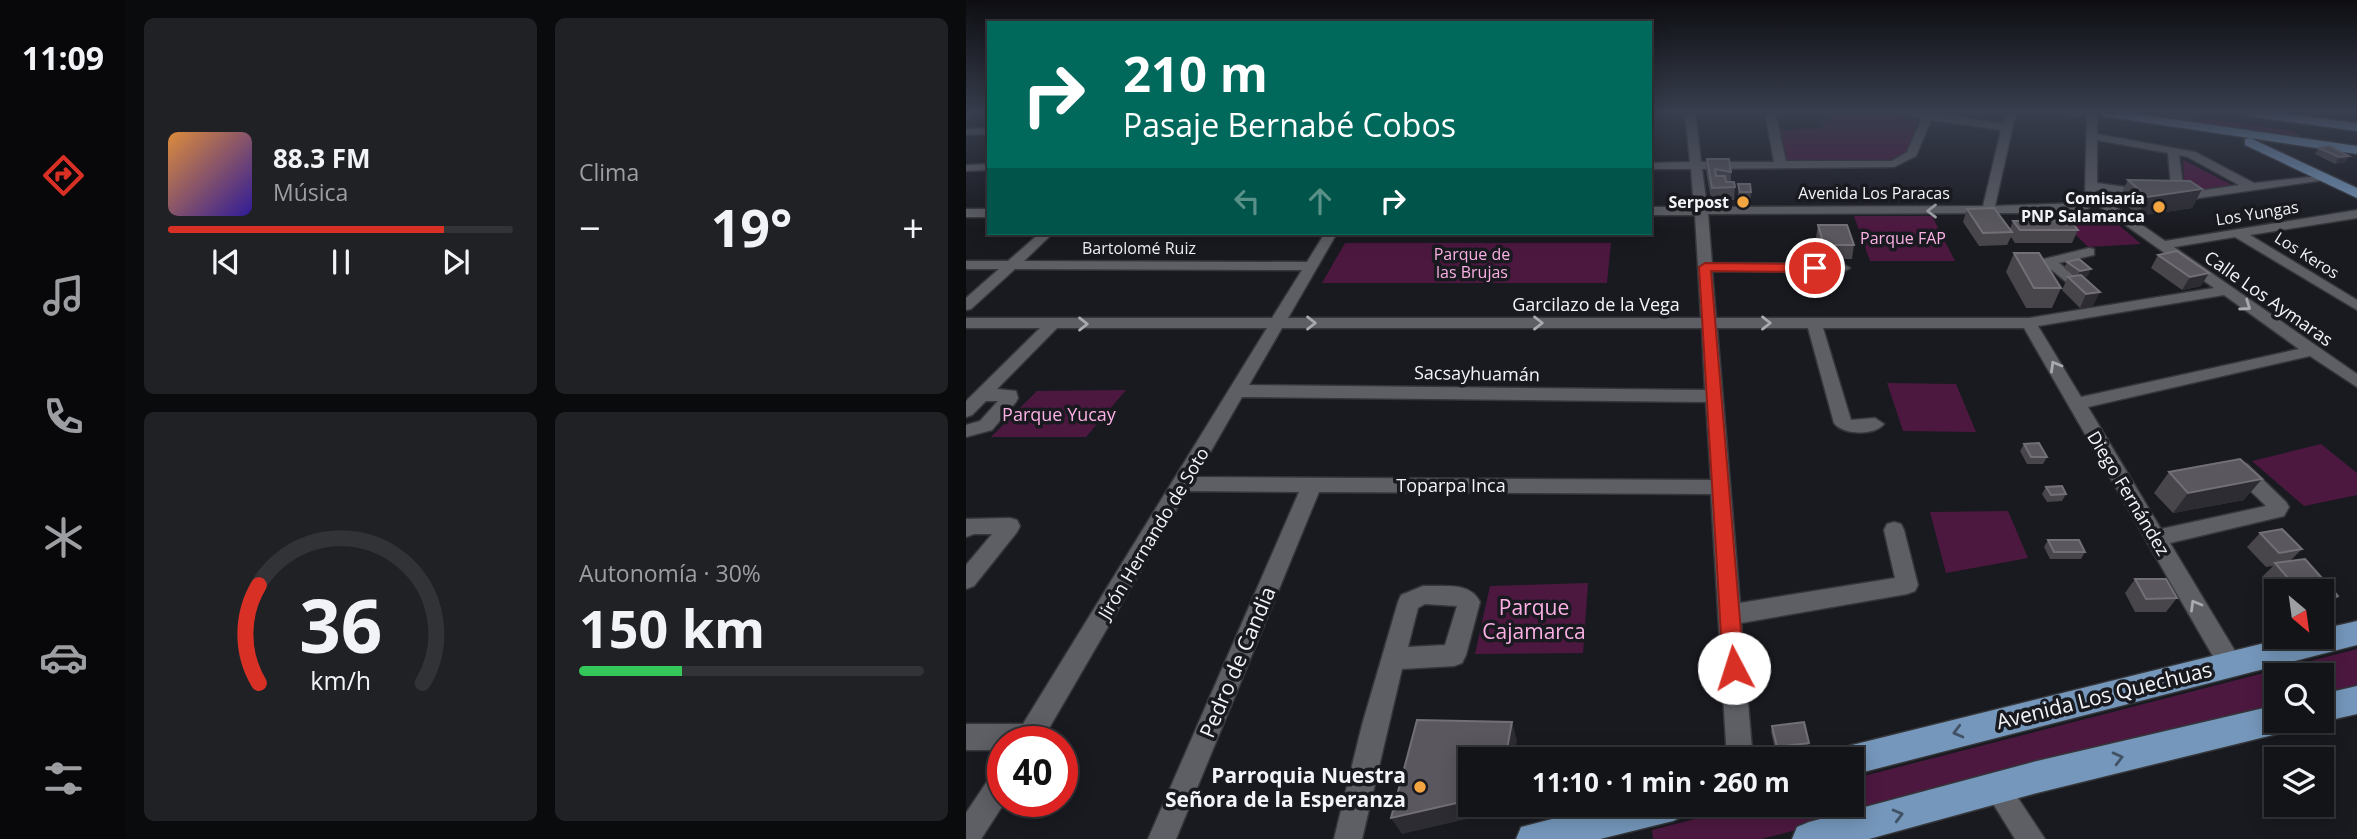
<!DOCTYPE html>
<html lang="es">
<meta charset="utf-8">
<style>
body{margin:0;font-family:"Open Sans",sans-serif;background:#202125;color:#f1f3f6;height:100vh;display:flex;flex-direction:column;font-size:26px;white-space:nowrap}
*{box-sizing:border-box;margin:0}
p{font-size:23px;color:#9d9ea2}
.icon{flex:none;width:38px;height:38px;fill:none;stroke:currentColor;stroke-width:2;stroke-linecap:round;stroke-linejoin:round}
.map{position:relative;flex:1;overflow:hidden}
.side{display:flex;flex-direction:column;gap:18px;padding:18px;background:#0a0b0d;width:840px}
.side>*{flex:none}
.hud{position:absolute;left:21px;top:21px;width:665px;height:214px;border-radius:0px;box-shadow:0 4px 18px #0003,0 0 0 2px #323337;background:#00695c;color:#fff;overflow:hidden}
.needle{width:46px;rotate:151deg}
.tools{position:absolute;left:1298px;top:579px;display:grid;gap:14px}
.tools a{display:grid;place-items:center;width:70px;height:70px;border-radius:0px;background:#131418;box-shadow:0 4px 18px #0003,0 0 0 2px #323337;font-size:35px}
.speed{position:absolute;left:21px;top:726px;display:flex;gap:14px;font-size:35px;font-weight:700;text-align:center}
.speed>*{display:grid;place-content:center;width:91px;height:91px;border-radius:50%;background:#131418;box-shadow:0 4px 18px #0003,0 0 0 2px #323337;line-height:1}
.speed .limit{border:10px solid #d22;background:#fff;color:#111}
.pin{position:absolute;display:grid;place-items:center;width:60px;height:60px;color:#fff;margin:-30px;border:4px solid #fff;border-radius:50%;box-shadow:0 2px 7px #0007}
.me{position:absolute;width:77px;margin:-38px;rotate:355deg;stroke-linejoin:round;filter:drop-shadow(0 0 5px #0008)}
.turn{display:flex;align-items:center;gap:24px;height:147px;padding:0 21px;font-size:32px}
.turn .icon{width:91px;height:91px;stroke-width:2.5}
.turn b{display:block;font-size:49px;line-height:60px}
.lanes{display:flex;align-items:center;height:66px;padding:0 21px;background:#0003;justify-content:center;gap:35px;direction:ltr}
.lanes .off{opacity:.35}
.big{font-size:52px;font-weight:700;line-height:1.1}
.side .tile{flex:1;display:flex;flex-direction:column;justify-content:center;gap:10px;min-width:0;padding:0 24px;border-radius:10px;background:#202125}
.side .dial{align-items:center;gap:0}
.dial svg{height:182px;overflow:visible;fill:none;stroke:#323337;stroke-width:7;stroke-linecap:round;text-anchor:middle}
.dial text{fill:#f1f3f6;stroke:none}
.song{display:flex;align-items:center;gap:21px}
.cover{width:84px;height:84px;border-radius:10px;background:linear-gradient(135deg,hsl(30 70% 55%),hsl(250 70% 35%))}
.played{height:7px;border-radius:4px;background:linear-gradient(90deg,#d93025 80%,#323337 80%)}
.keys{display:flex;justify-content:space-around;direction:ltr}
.heat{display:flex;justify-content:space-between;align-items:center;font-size:38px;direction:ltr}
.charge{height:10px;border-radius:5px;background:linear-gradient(90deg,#34c759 30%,#323337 0)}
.side .tiles{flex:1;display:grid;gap:18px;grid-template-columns:repeat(2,1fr)}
.trip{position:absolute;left:492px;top:747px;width:406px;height:70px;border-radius:0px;background:#131418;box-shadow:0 4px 18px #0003,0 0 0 2px #323337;font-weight:700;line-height:70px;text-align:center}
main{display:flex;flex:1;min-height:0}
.dock{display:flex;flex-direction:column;width:126px;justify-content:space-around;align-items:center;background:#08080a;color:#9d9ea2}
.dock .icon{width:49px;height:49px}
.dock .on{color:#d93025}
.dock b{font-size:32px;color:#f1f3f6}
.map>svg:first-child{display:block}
.green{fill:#4d1840}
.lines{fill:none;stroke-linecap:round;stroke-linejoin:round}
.minor-casing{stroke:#353639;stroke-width:3}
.major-casing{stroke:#353639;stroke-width:3}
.minor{fill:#5e5f65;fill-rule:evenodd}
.major{fill:#7597bb;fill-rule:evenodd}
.wall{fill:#48454b}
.shaded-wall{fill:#2d2c32}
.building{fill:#5a585e;stroke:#727076;stroke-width:2}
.oneway{stroke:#a8aaae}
.oneway2{stroke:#425266}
.route{fill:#d93025;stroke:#8d1f18;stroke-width:2}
.poi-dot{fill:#f2a541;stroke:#191a20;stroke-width:2.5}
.labels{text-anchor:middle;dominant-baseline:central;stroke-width:7;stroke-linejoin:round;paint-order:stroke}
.far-street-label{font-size:16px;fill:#f3f4f8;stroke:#191a20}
.far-poi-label{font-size:16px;font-weight:bold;fill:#f3f4f8;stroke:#191a20;text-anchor:end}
.far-park-label{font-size:16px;fill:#fcb1e4;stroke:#191a20}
.street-label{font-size:18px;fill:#f3f4f8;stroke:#191a20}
.park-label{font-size:18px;fill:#fcb1e4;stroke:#191a20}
.near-park-label{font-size:21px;fill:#fcb1e4;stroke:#191a20}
.near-street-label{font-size:21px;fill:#f3f4f8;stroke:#191a20}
.near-poi-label{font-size:21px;font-weight:bold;fill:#f3f4f8;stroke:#191a20;text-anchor:end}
</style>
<main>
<nav class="dock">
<b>11:09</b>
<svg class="icon on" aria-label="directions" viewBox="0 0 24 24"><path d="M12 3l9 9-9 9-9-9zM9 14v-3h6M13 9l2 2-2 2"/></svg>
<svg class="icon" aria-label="music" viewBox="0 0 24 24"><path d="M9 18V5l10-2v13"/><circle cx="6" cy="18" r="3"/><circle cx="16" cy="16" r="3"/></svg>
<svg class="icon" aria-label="phone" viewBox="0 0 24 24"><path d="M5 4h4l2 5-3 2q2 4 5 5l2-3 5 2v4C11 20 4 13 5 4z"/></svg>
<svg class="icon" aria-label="climate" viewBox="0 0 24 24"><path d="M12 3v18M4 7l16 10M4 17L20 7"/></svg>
<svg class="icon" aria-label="car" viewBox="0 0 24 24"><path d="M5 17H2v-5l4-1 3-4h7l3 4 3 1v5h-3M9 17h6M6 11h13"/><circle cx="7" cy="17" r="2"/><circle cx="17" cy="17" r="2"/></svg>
<svg class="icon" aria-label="filters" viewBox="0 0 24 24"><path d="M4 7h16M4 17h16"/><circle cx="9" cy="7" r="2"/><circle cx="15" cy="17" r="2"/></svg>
</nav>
<section class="side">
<div class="tiles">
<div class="tile">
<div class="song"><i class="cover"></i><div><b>88.3 FM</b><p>Música</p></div></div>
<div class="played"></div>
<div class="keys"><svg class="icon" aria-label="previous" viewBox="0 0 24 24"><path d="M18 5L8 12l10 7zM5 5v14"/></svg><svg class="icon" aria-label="pause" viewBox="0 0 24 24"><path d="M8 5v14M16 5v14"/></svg><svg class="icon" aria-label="next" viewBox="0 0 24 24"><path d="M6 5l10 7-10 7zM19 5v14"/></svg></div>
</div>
<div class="tile"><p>Clima</p>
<div class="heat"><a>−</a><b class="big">19°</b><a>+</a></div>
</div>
<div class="tile dial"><svg viewBox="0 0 100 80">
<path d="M14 69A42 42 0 1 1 86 69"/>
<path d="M14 69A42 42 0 0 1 14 26" stroke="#d93025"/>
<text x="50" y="56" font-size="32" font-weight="700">36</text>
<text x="50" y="72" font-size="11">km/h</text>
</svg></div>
<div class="tile"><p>Autonomía · 30%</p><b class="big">150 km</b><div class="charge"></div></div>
</div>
</section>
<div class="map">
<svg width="1391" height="839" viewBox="0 0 1391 839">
<rect width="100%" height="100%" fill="#191a20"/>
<path class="green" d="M867,112H919L953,117C949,127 946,144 939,152C922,169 846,162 821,162L814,130L854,129Z
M1146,112H1192L1326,131L1336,137L1330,139Z
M1217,160L1268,186L1219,194Z
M1141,215L1175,244L1122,247L1091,216Z
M888,216H966L989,261H904Z
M379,243H645L641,283H356Z
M921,383L990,384L1010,432L937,431Z
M160,390L120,437H25L71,391Z
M1355,444L1391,473V495L1338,506L1286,461Z
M1042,511L1062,558L980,573L964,512Z
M622,583L617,653L509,654L524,586Z
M1391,649V688L1356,696V676H1311V708L795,839H687L686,830L783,805H886V779Z"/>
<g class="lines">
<g class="minor-casing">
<path id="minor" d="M0,112H9L0,117Z
M719,112H729L735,162H808L799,112H809L820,161H926L941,152L956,118L932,114L931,112H962L1037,124L1040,112H1050L1029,206L1113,203L1119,195L1121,112H1131V134L1229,152L1288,183L1363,175L1365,177L1359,180L1212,201L1206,197L1202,153L1131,140V183L1180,190L1186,194L1180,198L1131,190V194L1199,241L1391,210V218L1284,235L1391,300V310L1269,237L1208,247L1391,374V387L1344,356L1122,407L1195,529L1300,506L1267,474L1265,469L1267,464H1281L1320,502L1323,507L1318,516L1204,543L1272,656L1276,664L1272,672L1264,675L1256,672L1058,328H857L885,420L909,418L918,424C908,436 877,435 868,423L842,328H751L774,603L929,578L918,530L921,524L928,522L935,524L938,530L952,585L949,591L941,594L775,623L787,760H761L745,494L353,492L210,839H182L333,492L221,491L75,742H37V750H0V724H57L301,328H91L31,389L50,391L52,398L50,402L26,430L0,437V425L14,421L32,401H20L6,415L0,417V401L74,328H0V318H306L336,270L49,269L5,309L0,310V298L33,269H0V261H42L74,233H87L58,261L341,262L359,233H371L322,318H735L729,215H684V207H728L725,169H684V163L724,162ZM965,120L1035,130L1017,206L741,207L736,169L928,167L950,156ZM1213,155L1222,157L1273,185L1218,193ZM1127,202L1248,288L1063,318H750L746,271L877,272L884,268L877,264L746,263L742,214L1107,213L1122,209ZM1258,295L1333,349L1115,397L1072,326ZM316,328H736L739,390L283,385ZM276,397L740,402L745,480L230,477Z
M23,128V134L0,135V129Z
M23,164V170L0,171V165Z
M0,209H23V217H0Z
M1123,248L1128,249V255L1093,263L1126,289L1128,292L1126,295H1116L1076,262L1078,259Z
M44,518L51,520L54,526L51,532L8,586L0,589V565L26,534H8L0,537V519Z
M457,586C478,587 504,581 514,602L500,655L496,663L488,666L436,669L396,839H368L396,725L432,602L435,595ZM459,604L491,606L479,645L442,647L452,608Z
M37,767L39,802L15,839H0V813L28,771Z
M1031,776L1040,780L1079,839H1049L1018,789L1022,780Z"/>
</g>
<g class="major-casing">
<path id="major" d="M1130,112H1158L1391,146V154L1136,116Z
M1277,112H1306L1391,123V131L1283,116Z
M1284,138L1391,188V198L1279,145V139Z
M1391,621V645L886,775V760H871L875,749L886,745L1323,637H1356V629Z
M1391,686V714L1356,722L1353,721H1356V694Z
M1311,705V721H1325L1321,729L1311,734L1071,793L903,839H826L831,827L843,822L1071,761Z
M640,805H723L718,816L707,821L634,839H550L555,827Z"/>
</g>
<use href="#minor" class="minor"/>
<use href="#major" class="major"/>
</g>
<path class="wall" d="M1075,112H1117L1115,118Z
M1353,148L1383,156L1379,162L1369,164L1349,154Z
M741,159L765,172V182L769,187L768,200H745L740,171Z
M1162,180L1236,189L1226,208L1172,216L1153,198Z
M772,184L785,192L784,204H773L772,196Z
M1001,209L1044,229L1047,221L1112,230L1106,243H1049L1045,237L1041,245L1013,246L997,222Z
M852,225L888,245L886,259H856L850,238Z
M1211,251L1235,286L1216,290L1185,268L1192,255Z
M1048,253L1095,288L1086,308H1060L1040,272Z
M1101,262L1122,276L1117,277L1127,306L1114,308L1096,290L1102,277L1108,276L1098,268Z
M1058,444L1081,457L1077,464H1061L1054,451Z
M1203,472L1278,500L1207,513L1188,493Z
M1080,487L1100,494L1096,501L1081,502L1076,494Z
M1294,533L1336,549L1324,561L1372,596L1356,609V592H1311V595L1296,577L1307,566L1300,567L1281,547Z
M1082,540L1119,552L1115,559H1084L1078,547Z
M1169,579L1211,598L1200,612H1169L1159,593Z
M806,726L843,743L841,749L810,753L805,732Z"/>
<path class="shaded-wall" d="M1383,156L1379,162L1369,164L1373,157Z
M1236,189L1226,208L1172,216L1181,197Z
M1125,269L1122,276L1111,278L1114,271Z
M1243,273L1235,286L1216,290L1224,277Z
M1134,292L1127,306L1114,308L1120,294Z
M1296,479L1278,500L1207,513L1222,493Z
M1372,596L1356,609V605Z
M546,722L551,740L548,760H539Z
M504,800V805H541L540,810L436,834L425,818Z"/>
<path class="building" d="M1363,146L1383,156L1373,157L1353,148Z
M741,159H763L765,172L749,169L750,176H759L760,182H768L769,187L746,188Z
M1162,180L1224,181L1236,189L1181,197Z
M772,184H784L785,192H774Z
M1028,208L1046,232L1017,233L1001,209Z
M1104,220L1112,230H1054L1047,221Z
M852,225H881L888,245H858Z
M1211,251L1243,273L1224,277L1192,255Z
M1048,253H1073L1095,288H1068Z
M1113,259L1125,269L1114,271L1101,262Z
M1115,275L1134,292L1120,294L1102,277Z
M1073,443L1081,457H1065L1058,444Z
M1274,459L1296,479L1222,493L1203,472Z
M1096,486L1100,494L1085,495L1080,487Z
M1316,529L1336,549L1313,553L1294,533Z
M1082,540H1113L1119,552H1088Z
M1339,559L1372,596L1356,605V592H1334L1309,563Z
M1169,579H1200L1211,598L1180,599Z
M451,720L546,722L539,760H504V800L425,818Z
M838,722L843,743L811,747L806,726Z"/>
<defs><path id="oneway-chevron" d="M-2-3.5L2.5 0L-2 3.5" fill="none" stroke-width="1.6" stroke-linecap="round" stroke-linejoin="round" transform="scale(1.75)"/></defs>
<g class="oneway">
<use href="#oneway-chevron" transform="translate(966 211) rotate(180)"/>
<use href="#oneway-chevron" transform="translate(1280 306) rotate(35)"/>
<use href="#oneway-chevron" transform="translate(345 323)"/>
<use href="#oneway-chevron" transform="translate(572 323)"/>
<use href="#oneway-chevron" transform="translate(800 323)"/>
<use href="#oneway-chevron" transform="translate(117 324)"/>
<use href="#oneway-chevron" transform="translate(1089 366) rotate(-120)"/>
<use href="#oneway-chevron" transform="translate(1229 605) rotate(-120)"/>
</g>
<g class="oneway2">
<use href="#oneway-chevron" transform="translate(992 732) rotate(165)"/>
<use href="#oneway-chevron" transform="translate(1152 758) rotate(-14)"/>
<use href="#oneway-chevron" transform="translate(932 815) rotate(-15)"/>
</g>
<linearGradient id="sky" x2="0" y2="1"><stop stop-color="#0e0e12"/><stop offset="0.49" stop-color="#383e4e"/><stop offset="1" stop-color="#383e4e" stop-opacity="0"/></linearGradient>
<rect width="1391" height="229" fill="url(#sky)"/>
<path class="route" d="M739,263L849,264L855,268L849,272L745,271L778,668L775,675L768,678L760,675L757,668L733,267Z"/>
<g class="poi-dot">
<circle cx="777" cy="202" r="7"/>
<circle cx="1193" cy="207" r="7"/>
<circle cx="454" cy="787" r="7"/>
</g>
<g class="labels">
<g class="far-street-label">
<text x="908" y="193">Avenida Los Paracas</text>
<text transform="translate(1291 213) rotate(-9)">Los Yungas</text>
<text x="173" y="248">Bartolomé Ruiz</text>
<text transform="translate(1341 255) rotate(32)">Los Keros</text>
</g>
<g class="far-poi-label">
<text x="1179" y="198">Comisaría<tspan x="1179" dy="18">PNP Salamanca</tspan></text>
<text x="763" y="202">Serpost</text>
</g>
<g class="far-park-label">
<text x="937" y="238">Parque FAP</text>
<text x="506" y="254">Parque de<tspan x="506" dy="18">las Brujas</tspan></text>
</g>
<g class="street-label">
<text transform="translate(1303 298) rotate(35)">Calle Los Aymaras</text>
<text x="630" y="304">Garcilazo de la Vega</text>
<text transform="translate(511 373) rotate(1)">Sacsayhuamán</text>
<text x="485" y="485">Toparpa Inca</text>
<text transform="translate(1163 493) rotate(59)">Diego Fernández</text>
<text transform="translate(187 533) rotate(-59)">Jirón Hernando de Soto</text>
</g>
<g class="park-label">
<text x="93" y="414">Parque Yucay</text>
</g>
<g class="near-park-label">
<text x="568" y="607">Parque<tspan x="568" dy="24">Cajamarca</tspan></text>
</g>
<g class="near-street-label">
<text transform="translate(271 662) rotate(-67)">Pedro de Candia</text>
<text transform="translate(1138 695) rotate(-14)">Avenida Los Quechuas</text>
</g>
<g class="near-poi-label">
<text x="440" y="775">Parroquia Nuestra<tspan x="440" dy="24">Señora de la Esperanza</tspan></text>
</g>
</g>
</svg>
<div class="tools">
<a><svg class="needle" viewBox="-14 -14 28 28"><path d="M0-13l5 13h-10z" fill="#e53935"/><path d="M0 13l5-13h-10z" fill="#9d9ea2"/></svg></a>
<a><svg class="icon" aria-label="search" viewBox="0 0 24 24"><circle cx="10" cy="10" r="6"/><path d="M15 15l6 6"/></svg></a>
<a><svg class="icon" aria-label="layers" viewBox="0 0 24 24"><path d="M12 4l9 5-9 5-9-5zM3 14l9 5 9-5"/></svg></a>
</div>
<div class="speed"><div class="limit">40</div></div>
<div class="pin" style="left:849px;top:268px;background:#d93025"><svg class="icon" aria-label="arrive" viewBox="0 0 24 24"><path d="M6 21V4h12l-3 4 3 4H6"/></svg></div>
<svg class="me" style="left:768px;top:668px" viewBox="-20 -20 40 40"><circle r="19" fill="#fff"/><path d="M0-13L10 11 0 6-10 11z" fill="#d93025"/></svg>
<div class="trip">11:10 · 1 min · 260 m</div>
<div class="hud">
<div class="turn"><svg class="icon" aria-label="right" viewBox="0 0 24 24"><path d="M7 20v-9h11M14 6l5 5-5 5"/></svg><div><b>210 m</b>Pasaje Bernabé Cobos</div></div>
<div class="lanes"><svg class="icon off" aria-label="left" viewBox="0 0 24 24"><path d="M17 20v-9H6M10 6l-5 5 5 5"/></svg><svg class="icon off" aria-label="ahead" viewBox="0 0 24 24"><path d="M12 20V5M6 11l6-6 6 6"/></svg><svg class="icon" aria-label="right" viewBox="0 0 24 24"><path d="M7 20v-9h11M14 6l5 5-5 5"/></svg></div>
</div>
</div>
</main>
